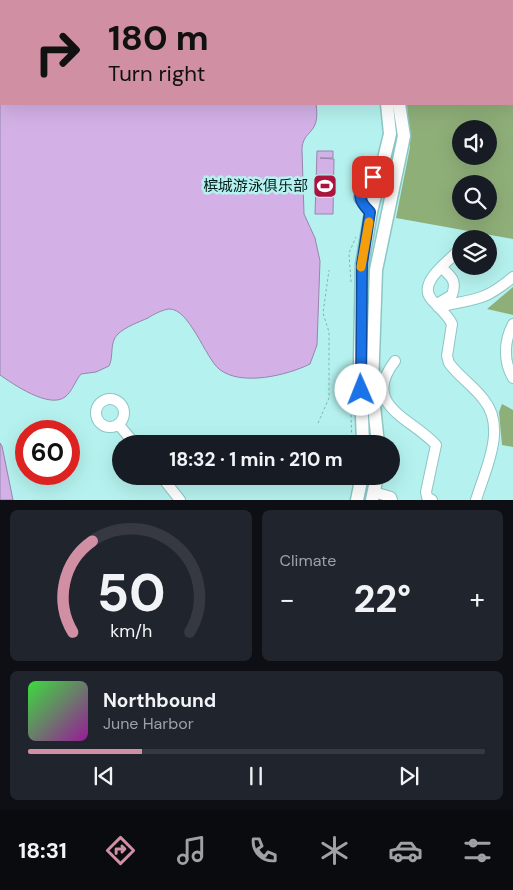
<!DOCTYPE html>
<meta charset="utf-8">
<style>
body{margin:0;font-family:"DM Sans","Noto Sans SC",sans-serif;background:#20242c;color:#f1f3f6;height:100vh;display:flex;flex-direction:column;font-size:19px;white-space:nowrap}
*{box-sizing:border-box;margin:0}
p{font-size:16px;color:#9ea1a6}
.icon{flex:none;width:28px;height:28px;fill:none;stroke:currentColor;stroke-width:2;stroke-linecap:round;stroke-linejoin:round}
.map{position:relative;height:500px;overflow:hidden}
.panel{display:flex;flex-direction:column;gap:10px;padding:10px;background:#0d0f14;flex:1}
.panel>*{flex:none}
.banner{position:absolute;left:0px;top:0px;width:514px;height:105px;box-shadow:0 5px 20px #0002;background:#d18fa4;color:#111;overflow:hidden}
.buttons{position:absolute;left:452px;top:120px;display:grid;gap:10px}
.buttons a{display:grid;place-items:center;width:45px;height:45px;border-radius:50%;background:#171b24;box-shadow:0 5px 20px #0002;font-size:25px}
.speed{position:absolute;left:15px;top:420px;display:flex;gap:10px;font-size:25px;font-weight:700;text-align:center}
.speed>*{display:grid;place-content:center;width:65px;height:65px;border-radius:50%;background:#171b24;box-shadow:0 5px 20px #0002;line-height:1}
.speed .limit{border:8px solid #d22;background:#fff;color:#111}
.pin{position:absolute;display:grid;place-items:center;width:42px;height:42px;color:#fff;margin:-21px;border-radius:10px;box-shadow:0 2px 8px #0006}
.me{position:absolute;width:55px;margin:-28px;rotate:359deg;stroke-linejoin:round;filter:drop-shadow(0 0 4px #0008)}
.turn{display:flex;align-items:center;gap:18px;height:105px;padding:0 25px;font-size:22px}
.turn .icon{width:65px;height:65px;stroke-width:2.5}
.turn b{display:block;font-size:35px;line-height:42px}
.big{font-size:38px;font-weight:700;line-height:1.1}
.panel .card{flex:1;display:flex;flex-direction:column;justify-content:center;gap:8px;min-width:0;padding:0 18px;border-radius:8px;background:#20242c}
.panel .dial{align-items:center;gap:0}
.dial svg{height:130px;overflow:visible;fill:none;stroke:#363941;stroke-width:7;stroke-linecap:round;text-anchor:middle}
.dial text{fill:#f1f3f6;stroke:none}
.song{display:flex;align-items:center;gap:15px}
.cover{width:60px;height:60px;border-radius:8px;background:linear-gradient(135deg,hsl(120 70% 55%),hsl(300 70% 35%))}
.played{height:5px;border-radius:2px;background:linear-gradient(90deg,#d18fa4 25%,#363941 25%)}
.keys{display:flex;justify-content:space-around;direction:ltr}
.heat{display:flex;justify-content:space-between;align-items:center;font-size:28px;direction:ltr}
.panel .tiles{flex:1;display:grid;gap:10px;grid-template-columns:1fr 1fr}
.card:last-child{grid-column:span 2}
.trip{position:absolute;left:112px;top:435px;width:288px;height:50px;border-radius:25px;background:#171b24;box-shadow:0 5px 20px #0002;font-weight:700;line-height:50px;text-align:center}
.tab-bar{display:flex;height:80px;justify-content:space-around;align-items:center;background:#090b0e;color:#9ea1a6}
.tab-bar .icon{width:35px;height:35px}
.tab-bar .selected{color:#d18fa4}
.tab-bar b{font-size:22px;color:#f1f3f6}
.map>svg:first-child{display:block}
.forest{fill:#8faf79;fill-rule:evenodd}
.water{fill:#d3b1e7;stroke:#9685ab}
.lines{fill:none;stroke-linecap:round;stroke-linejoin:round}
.minor-casing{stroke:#8bc6c4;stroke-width:12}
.major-casing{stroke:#8bc6c4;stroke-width:15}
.path{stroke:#80b2b0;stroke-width:1;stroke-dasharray:2.5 2.5;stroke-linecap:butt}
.minor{stroke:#fff;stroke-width:10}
.major{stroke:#fff;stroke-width:12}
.route-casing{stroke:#114b97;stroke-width:12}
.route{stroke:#1a73e8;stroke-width:9}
.slow{stroke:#f59e0b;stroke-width:9}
.labels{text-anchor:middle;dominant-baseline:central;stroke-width:5;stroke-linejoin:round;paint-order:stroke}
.poi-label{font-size:15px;fill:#061f1e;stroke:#b5f2ef;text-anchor:end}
</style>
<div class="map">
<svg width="513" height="500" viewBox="0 0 513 500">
<rect width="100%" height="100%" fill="#b5f2ef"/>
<path class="forest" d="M513,82V239L396,218L410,147L407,104H512ZM461,129H489V156H461ZM461,184H489V211H461Z
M513,287V315L487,309Z
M502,404L513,410V447L502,445L499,412Z"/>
<path class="water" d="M0,0H296L1,1V104H316C321,136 302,129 302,150L304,214L315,238L320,261L317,345L310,364C288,375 241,387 219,369C205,357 189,308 169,309C162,310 154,314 148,318C139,322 125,327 118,334C109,342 114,357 109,366L96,372L81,374C75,381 72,392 65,397C49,409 13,384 0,375Z
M317,151H333V158H320L334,159L333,214H315Z
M0,443L2,446L13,500H0Z"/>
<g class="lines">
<g class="minor-casing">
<path id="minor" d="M432,1V0
M478,1V0
M512,3H513
M371,212L359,198C360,180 362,177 380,177
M456,253C445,264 417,284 432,300C439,308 447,314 452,324L447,356L449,363C459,377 474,386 484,400C507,428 485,470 476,500
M437,304L452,295C457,281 452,277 442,268
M438,307C475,298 482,303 513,277
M513,324C504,341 503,361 513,378
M395,361C360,406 412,418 436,445L426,492L427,497L432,500
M96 413a14 14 0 1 1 28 0a14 14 0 1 1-28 0Z
M118,424L135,444
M161,476L180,500
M374,492L391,497L392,500"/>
</g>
<g class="major-casing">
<path id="major" d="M391,1V0
M404,1V0
M363,444L360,359L362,264L371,212L390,134L387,104
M378,444L372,387L376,270L404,136L399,104
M357,500L362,476
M372,500L377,476"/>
</g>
<path class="path" d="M351,282L349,253L356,237
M350,385L352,444
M318,423L329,398V332L323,313L329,270"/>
<use href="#minor" class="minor"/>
<use href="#major" class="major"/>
</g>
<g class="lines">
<g class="route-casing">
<path id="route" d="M361,390L362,264L370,212C358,200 359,197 362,180L373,177"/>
</g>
<use href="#route" class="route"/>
<path class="slow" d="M361,267L369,222"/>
</g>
<defs>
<g id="stadium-square" transform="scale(1.25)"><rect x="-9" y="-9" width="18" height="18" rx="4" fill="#aa143f" stroke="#b5f2ef"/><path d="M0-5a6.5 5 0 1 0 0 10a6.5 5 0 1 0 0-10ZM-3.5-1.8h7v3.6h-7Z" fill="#fff"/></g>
</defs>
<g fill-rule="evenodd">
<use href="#stadium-square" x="325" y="186"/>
</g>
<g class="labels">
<g class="poi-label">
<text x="308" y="186">槟城游泳俱乐部</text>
</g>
</g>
</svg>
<div class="buttons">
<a><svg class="icon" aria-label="sound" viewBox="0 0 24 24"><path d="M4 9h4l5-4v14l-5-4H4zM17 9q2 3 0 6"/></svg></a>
<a><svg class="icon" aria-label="search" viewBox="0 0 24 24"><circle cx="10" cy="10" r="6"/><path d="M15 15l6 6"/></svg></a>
<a><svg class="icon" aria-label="layers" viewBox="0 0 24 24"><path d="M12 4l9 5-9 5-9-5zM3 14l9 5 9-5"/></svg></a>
</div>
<div class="speed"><div class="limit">60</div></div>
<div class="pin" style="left:373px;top:177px;background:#d93025"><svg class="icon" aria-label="arrive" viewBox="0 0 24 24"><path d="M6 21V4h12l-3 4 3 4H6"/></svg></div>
<svg class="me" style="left:361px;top:390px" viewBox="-20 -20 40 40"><circle r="19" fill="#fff"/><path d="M0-13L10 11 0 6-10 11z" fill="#1a73e8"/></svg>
<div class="trip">18:32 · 1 min · 210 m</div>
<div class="banner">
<div class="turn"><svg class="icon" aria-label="right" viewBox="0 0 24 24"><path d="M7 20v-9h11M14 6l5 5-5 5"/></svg><div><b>180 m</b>Turn right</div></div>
</div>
</div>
<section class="panel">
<div class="tiles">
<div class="card dial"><svg viewBox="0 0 100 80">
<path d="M14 69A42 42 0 1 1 86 69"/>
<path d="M14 69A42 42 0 0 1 26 13" stroke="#d18fa4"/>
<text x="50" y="56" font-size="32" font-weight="700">50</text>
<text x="50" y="72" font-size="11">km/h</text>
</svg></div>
<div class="card"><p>Climate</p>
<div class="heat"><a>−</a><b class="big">22°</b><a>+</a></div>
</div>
<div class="card">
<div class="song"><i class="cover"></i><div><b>Northbound</b><p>June Harbor</p></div></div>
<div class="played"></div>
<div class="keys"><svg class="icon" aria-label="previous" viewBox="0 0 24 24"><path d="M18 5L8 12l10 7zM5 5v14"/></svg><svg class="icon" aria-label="pause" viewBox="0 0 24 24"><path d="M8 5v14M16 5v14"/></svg><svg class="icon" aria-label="next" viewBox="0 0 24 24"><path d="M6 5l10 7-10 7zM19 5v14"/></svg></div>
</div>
</div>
</section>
<nav class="tab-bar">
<b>18:31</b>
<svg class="icon selected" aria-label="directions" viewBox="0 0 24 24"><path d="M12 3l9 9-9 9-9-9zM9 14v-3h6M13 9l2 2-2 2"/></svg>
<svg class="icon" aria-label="music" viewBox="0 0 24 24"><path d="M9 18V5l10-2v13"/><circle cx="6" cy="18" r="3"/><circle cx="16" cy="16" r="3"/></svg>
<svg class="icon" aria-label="phone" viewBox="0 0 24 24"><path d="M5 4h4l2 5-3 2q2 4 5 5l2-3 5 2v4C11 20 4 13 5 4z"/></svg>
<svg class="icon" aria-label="climate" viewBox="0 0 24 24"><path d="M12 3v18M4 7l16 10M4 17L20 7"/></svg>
<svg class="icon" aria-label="car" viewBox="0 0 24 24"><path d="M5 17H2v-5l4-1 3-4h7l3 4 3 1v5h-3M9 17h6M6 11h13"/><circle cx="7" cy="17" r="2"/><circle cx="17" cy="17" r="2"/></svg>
<svg class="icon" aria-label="filters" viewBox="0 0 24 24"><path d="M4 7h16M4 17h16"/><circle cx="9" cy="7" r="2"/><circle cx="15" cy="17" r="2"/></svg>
</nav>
